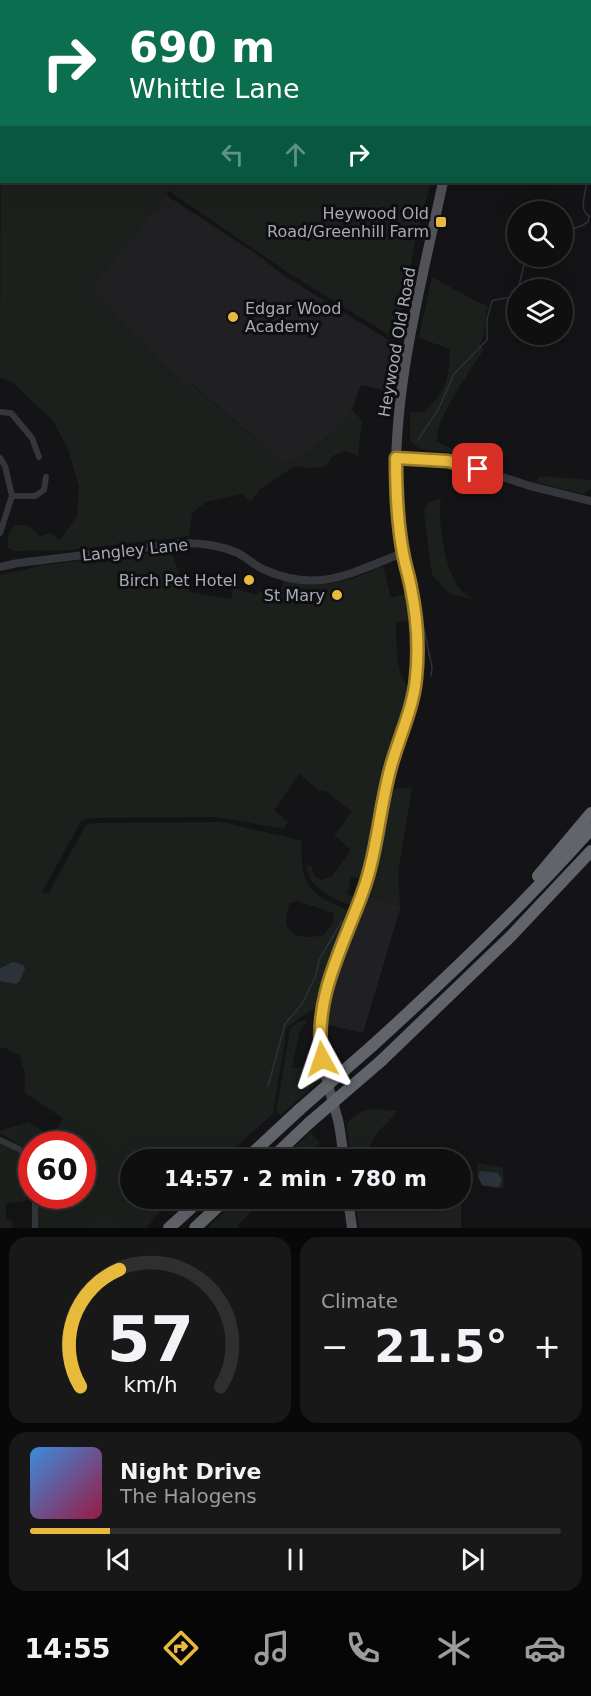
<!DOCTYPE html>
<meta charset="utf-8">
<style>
body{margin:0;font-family:"DejaVu Sans",sans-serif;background:#181819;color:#f1f3f6;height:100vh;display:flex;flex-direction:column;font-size:22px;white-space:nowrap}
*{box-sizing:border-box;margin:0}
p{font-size:20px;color:#9b9c9f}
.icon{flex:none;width:33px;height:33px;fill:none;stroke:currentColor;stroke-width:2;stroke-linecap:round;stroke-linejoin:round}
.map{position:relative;height:1228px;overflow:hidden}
.sheet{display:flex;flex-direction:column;gap:9px;padding:9px;background:#080809;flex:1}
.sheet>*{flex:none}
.banner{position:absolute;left:0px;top:0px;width:591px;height:183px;box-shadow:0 6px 24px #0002,0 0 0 2px #2f2f30;background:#0b6e4f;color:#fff;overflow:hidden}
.controls{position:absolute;left:507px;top:201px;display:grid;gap:12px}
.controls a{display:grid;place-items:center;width:66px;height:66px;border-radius:50%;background:#0f0f10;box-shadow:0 6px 24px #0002,0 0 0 2px #2f2f30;font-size:30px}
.speed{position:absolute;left:18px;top:1131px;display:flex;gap:12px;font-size:30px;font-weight:700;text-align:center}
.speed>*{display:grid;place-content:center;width:78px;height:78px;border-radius:50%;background:#0f0f10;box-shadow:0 6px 24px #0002,0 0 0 2px #2f2f30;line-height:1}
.speed .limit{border:9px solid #d22;background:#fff;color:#111}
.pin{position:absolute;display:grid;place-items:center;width:51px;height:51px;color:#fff;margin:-26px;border-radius:12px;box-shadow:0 3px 9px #0006}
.me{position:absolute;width:66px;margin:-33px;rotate:355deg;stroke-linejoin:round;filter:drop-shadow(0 0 4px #0008)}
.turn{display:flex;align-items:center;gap:21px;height:126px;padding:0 30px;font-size:27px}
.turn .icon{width:78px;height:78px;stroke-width:2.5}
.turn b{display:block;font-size:42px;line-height:51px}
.lanes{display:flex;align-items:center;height:57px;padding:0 30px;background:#0003;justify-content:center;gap:30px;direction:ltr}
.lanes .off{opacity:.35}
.big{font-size:45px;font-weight:700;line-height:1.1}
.sheet .tile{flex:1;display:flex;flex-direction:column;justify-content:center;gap:9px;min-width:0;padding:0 21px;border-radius:18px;background:#181819}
.sheet .dial{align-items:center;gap:0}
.dial svg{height:156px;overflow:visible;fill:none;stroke:#2f2f30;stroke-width:7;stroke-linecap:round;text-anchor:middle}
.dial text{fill:#f1f3f6;stroke:none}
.song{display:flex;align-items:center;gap:18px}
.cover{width:72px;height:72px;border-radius:9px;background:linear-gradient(135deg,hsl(210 70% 55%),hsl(340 70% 35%))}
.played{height:6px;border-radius:3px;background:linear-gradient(90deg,#e7ba3b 15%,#2f2f30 15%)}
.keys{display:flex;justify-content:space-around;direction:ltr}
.heat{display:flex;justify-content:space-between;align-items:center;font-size:33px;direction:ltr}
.sheet .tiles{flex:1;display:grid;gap:9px;grid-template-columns:1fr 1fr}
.tile:last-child{grid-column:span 2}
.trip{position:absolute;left:120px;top:1149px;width:351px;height:60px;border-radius:30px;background:#0f0f10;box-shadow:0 6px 24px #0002,0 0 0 2px #2f2f30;font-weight:700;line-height:60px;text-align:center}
.tab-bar{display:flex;height:96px;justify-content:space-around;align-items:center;background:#060606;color:#9b9c9f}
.tab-bar .icon{width:42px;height:42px}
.tab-bar .on{color:#e7ba3b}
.tab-bar b{font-size:27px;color:#f1f3f6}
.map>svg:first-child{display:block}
.built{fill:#202023}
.green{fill:#1b201c;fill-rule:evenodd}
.water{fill:#2b3239}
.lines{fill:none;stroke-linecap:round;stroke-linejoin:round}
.stream{stroke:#2b3239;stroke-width:1.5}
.minor{stroke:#35363b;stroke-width:6}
.tertiary{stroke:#35363b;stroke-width:8}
.primary{stroke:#525359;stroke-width:10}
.motorway{stroke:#62646b;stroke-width:12}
.motorway-bridge{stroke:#62646b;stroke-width:12}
.route-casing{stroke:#967926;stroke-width:15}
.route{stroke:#e7ba3b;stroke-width:10}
.poi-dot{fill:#e7ba3b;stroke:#0f0f11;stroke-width:2}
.labels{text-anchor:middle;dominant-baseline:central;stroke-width:6;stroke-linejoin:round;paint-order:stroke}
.poi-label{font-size:16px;fill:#a7aab5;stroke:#0f0f11;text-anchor:end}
.street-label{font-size:16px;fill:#a7aab5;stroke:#0f0f11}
</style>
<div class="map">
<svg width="591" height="1228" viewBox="0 0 591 1228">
<rect width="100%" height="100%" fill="#141416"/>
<path class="built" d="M166,195L262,258L283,275L395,344L387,391L361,385L352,409L342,424L303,458L284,463L192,384L186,388L89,289Z
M368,895L400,906V909L363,1033L324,1024L339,959Z
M461,1185V1228H359L355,1199L460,1198Z"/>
<path class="green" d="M108,0H479L107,1Z
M1,90L2,182H431L415,242L397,340L287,272L169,191L89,289L186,388L191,384L284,463C313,455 335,433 352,409L362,421L358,456L346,451L334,455L324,467L309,468L295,466L259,490L251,502L243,494L206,502L192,513L189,536L70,550L15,551L8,548V536L14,525H27L40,536L51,533L60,540L77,516L79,487L68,449L53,421L11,381L0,378Z
M432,277L475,301L488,306C484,318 487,333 480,344L484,349C470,372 436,416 437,441L457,452L452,453L421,449L410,441V412H424C447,390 449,380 450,349L419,338Z
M540,476L591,480V488L584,494L535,482Z
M441,498C437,521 445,579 465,594C469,598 477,599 482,601L450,594L432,575L424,512L428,503Z
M171,551L182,581L190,592L231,599L233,588L257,595L258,591L264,593L265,589L270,591L269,595L278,601L284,580C322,590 348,582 383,566L391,598L408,593L410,620L396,623C397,645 395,671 409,689L405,712L386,770L362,879L351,877L347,894L355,897L352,906C334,899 306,887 307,865L312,867L314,876L321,880L332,876L351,850L334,835L352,812L326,791L319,790L299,774C290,787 284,798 274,810L288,822L284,829L217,817L90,818L83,820L79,825L42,892L48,894L86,825L96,823L221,822L300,840L302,842C300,888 309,894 350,911L318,1006L287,1027L273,1114L222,1159L130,1160V1198L171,1199L146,1228H37L38,1196H82V1162L85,1153L83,1152L82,1144H72L54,1132L63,1118L25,1093V1074L20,1056L6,1048H0V981L16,984L19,982L6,965L0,968V575L43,565ZM298,901L333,913L334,921L324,935C298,941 277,934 290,903Z
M412,787L398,874L400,906L368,895L390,789Z
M299,1021H307L300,1030L292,1068L320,1067L323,1077L281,1115L276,1112L290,1029Z
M374,1109L398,1111L379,1131L361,1159H350L347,1127L349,1120L362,1111Z
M29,1122L50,1136L52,1135L65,1144H32L31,1155L22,1146L0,1133V1131Z
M311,1132L320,1143L313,1148V1159H281Z
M0,1143L15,1150L30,1170H25L26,1201L6,1203V1220L12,1221V1228H0Z
M478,1163L503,1168L504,1187L500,1189L482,1186L477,1175Z
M238,1199H271L254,1209L237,1226L241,1228H207Z"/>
<path class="water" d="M13,962L23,965L25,969L19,982L16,984L0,981V968Z
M480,1171L498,1173L502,1179L500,1186L497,1187L482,1185L478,1177Z"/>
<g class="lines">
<path class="stream" d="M238,0V2
M0,136L2,135
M590,165L591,163
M562,232L581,226L588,222L589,216C578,209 586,193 587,182
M518,289L524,265L530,256
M418,440L439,408L454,374L487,340V319L492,301C501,297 512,301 518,290
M415,586L432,667L431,676
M268,1086L285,1024L302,1004L316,975L319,960L342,921"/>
<path class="minor" d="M75,2V0
M0,412L11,413L32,438L39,457
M0,458L5,466L12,496L0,533
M12,496H35L44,490L46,477
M0,1140L19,1149L32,1164
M35,1228V1196"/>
<path class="tertiary" d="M396,458L463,464L530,486L591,501
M0,567L18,563L183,543C202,543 220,545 238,553C247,558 255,566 265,570C319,594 353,572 403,553"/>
<path class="primary" d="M489,2V0
M344,1160C342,1146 341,1133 338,1120C329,1087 317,1056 320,1021C324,975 348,936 363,893C376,853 379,811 390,770C398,739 413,711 416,679C423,612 397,550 396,484C394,382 422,281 443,182
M348,1198L352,1228"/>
<path class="motorway" d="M538,876L591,813
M372,1046C448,977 523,906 591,829
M381,1061L511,936L591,851
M245,1160L299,1110
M270,1160L309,1123
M169,1228L202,1198
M195,1228L227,1198"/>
<path class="motorway-bridge" d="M299,1110L372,1046
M309,1123L381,1061"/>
</g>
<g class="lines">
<g class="route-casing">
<path id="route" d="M322,1059C313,998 342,949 362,894C377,854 379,811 390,770C398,739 413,710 416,678C419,649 417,617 411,588C409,576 405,565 403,553C397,522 396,489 396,458L448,461L478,469"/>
</g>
<use href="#route" class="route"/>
</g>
<g class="poi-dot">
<rect x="435" y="216" width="12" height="12" rx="3"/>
<circle cx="233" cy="317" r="6"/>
<circle cx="249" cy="580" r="6"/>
<circle cx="337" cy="595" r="6"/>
</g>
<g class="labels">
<g class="poi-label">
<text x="429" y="213">Heywood Old<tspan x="429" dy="18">Road/Greenhill Farm</tspan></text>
<text x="245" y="308" text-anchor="start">Edgar Wood<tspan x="245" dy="18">Academy</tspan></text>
<text x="237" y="580">Birch Pet Hotel</text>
<text x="325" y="595">St Mary</text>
</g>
<g class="street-label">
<text transform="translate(397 342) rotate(-80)">Heywood Old Road</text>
<text transform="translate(135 550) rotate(-6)">Langley Lane</text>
</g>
</g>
</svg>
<div class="controls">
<a><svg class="icon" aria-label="search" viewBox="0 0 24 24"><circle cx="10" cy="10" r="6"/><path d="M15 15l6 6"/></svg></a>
<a><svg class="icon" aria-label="layers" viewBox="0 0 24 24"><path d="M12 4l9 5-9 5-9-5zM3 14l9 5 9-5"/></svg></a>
</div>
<div class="speed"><div class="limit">60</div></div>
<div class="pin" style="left:478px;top:469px;background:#d93025"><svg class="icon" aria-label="arrive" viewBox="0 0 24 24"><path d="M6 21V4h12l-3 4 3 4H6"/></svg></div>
<svg class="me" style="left:322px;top:1059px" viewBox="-20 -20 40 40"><path d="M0-17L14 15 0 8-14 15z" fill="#e7ba3b" stroke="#fff" stroke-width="4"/></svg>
<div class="trip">14:57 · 2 min · 780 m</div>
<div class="banner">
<div class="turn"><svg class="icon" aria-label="right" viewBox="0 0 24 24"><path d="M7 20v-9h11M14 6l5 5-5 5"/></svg><div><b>690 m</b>Whittle Lane</div></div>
<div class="lanes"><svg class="icon off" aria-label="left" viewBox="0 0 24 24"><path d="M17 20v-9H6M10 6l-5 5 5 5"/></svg><svg class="icon off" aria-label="ahead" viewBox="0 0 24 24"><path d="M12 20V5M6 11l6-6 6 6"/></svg><svg class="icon" aria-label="right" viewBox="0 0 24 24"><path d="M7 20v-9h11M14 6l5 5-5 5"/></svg></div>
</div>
</div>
<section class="sheet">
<div class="tiles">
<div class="tile dial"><svg viewBox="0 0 100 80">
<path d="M14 69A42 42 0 1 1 86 69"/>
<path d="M14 69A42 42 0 0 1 34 9" stroke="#e7ba3b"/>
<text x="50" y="56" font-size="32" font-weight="700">57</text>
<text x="50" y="72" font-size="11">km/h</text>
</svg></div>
<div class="tile"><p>Climate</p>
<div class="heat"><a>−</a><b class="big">21.5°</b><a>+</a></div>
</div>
<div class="tile">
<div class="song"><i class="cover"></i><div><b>Night Drive</b><p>The Halogens</p></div></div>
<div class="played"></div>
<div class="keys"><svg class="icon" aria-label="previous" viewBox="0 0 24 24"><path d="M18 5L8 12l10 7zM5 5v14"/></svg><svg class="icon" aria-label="pause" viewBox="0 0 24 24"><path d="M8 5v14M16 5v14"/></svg><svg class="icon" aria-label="next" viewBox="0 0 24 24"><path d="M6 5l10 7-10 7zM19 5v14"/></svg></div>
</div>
</div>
</section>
<nav class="tab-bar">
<b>14:55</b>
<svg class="icon on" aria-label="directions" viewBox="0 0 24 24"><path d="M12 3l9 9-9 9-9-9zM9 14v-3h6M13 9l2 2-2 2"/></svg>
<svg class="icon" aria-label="music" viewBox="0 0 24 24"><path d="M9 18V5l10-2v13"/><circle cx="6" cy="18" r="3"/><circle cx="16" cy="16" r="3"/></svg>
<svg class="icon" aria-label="phone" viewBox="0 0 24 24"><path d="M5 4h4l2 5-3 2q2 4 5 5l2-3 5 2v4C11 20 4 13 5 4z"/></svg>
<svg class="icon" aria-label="climate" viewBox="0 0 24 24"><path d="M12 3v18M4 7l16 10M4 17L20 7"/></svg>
<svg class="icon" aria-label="car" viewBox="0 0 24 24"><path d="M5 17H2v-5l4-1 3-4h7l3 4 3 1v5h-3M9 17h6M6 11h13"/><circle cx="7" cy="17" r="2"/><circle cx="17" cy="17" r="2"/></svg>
</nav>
